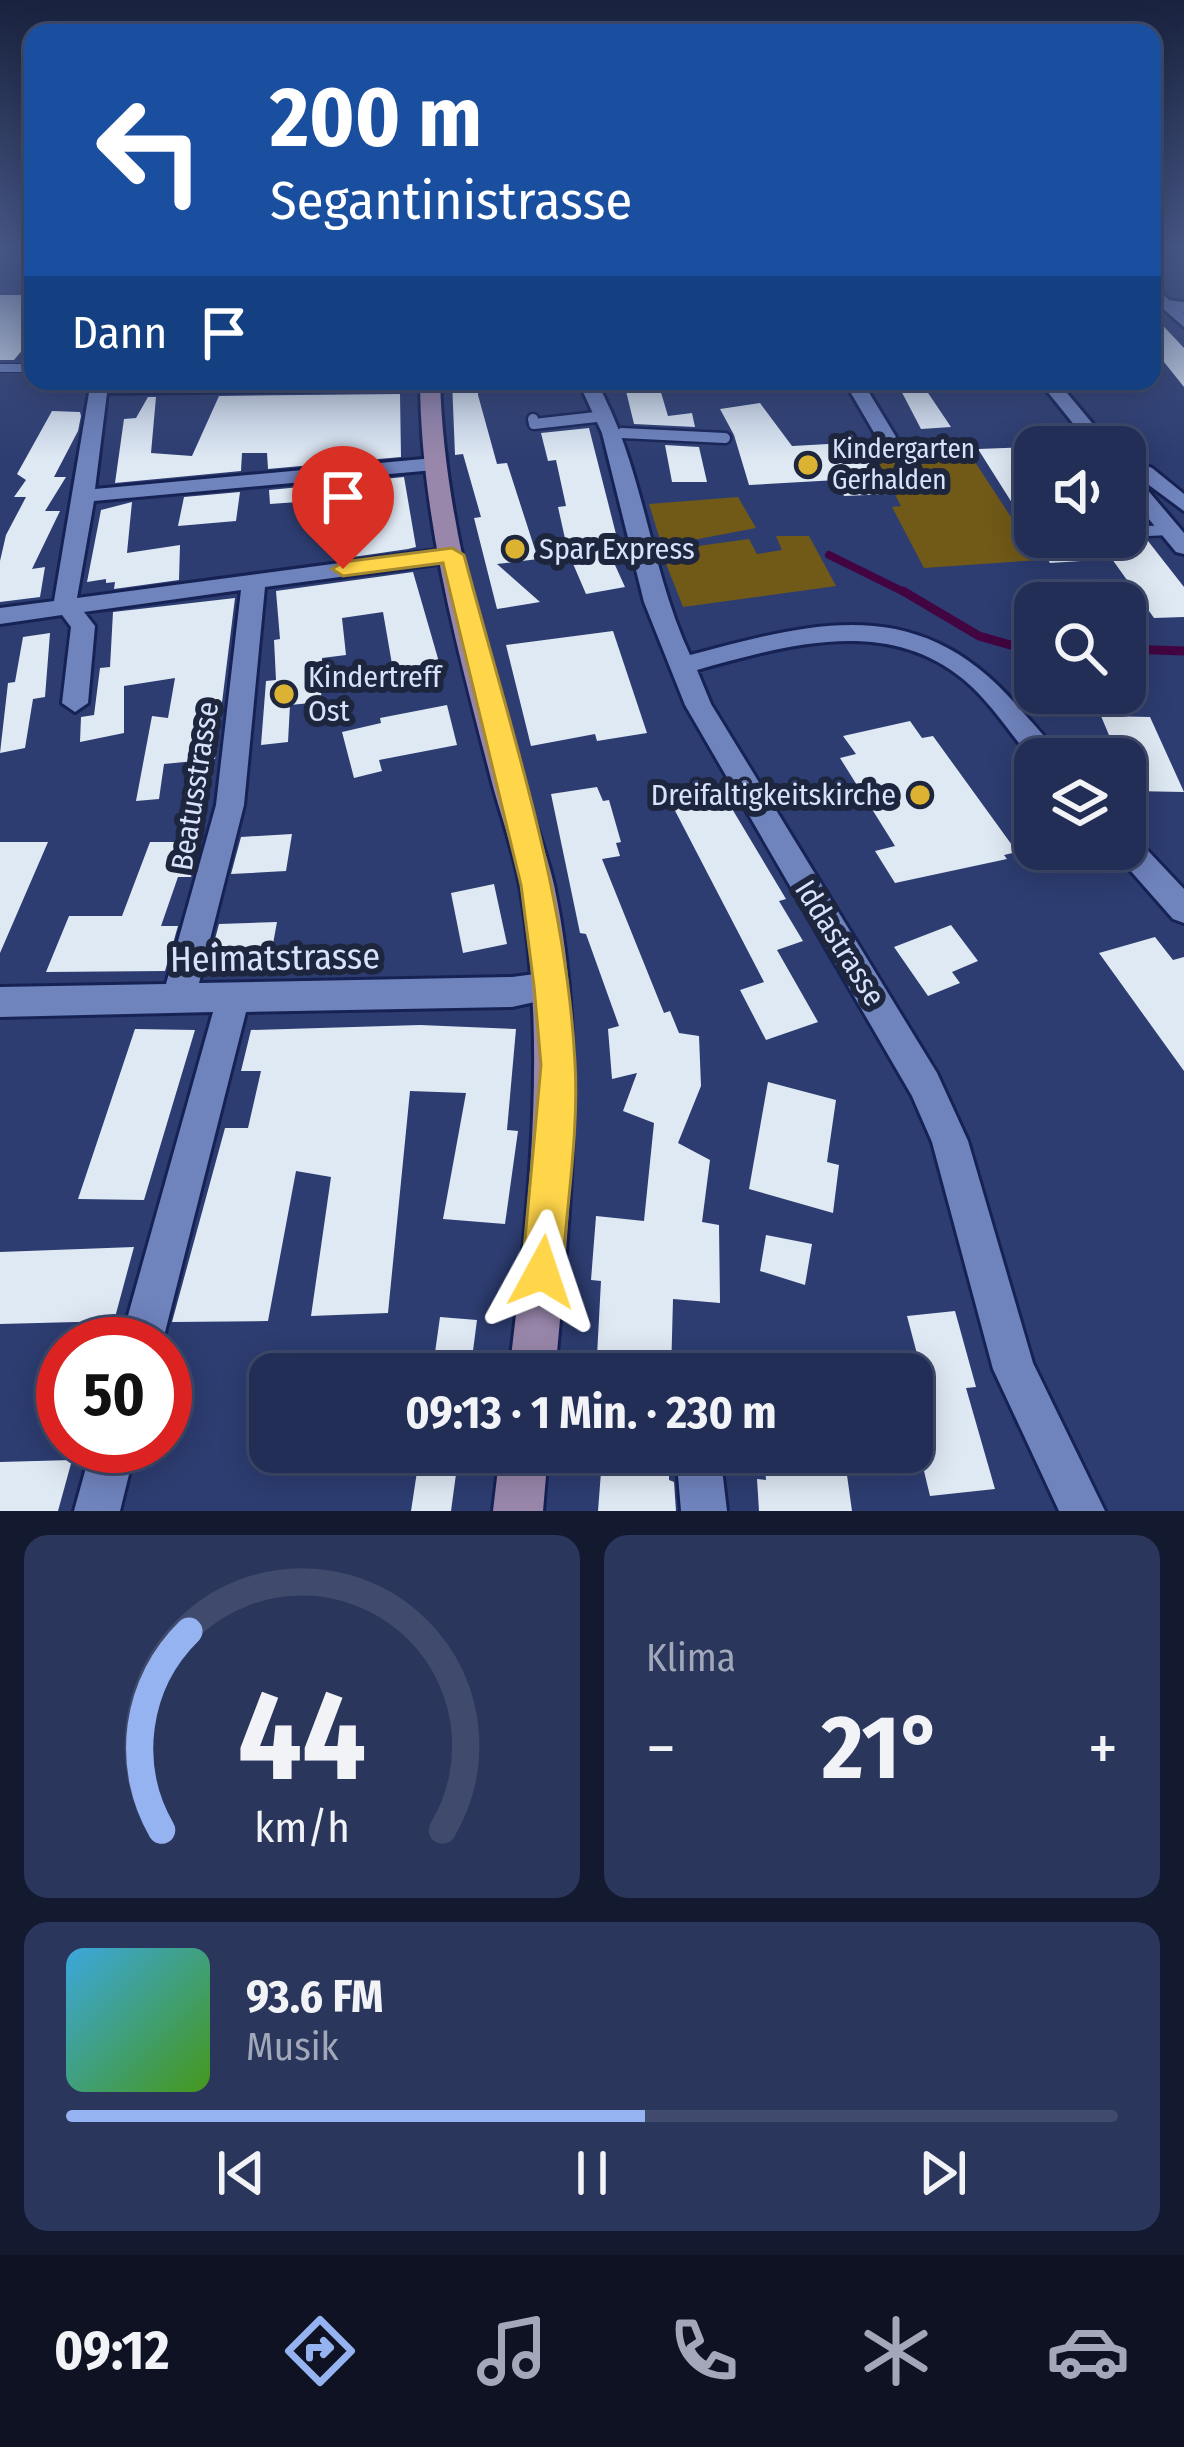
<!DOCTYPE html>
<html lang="de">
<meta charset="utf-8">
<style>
body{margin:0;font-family:"Fira Sans Condensed",sans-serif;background:#2a365b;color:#f1f3f6;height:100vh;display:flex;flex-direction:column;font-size:45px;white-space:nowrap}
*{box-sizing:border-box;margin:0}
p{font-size:39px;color:#a2a8b9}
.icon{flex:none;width:66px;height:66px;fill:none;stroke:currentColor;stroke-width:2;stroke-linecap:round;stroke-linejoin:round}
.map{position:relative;height:1511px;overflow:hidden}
.panel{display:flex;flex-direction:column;gap:24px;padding:24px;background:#13192f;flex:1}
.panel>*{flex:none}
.hud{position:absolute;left:24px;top:24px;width:1137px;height:366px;border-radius:24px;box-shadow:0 6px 30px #0003,0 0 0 3px #3f4a6c;background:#1a4fa0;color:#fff;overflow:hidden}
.buttons{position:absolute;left:1014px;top:426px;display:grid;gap:24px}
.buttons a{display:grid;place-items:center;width:132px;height:132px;border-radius:24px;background:#222e55;box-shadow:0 6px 30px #0003,0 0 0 3px #3f4a6c;font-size:60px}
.speed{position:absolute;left:36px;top:1317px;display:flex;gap:24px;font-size:60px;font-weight:700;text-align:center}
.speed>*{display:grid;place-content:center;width:156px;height:156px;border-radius:50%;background:#222e55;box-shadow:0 6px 30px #0003,0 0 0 3px #3f4a6c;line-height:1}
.speed .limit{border:18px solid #d22;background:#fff;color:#111}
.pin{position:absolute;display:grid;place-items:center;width:102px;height:102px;color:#fff;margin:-123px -51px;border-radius:50% 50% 50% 0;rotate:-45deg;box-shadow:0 0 12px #0007}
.pin .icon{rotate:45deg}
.me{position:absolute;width:132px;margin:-66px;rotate:5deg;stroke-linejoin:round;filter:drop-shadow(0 0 9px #0008)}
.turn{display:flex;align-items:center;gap:42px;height:252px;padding:0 48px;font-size:54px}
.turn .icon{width:156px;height:156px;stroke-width:2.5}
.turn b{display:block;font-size:84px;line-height:102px}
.then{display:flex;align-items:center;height:114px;padding:0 48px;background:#0003;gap:24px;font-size:45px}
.big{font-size:90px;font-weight:700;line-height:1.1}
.panel .widget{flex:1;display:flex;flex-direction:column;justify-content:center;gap:18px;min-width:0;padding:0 42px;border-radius:24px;background:#2a365b}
.panel .dial{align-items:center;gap:0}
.dial svg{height:312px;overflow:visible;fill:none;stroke:#3f4a6c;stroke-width:7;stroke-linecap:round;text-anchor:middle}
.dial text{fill:#f1f3f6;stroke:none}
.song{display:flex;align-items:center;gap:36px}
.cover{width:144px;height:144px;border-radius:18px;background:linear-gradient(135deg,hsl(200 70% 55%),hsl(100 70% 35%))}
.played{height:12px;border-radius:6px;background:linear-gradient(90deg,#95b2f1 55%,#3f4a6c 55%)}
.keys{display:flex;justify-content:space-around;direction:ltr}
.heat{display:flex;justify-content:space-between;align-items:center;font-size:66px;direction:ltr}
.panel .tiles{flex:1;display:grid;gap:24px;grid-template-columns:1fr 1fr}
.widget:last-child{grid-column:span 2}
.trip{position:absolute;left:249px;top:1353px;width:684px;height:120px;border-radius:24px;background:#222e55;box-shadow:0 6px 30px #0003,0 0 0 3px #3f4a6c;font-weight:700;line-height:120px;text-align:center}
.dock{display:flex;height:192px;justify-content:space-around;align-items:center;background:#0e1222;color:#a2a8b9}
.dock .icon{width:84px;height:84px}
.dock .selected{color:#95b2f1}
.dock b{font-size:54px;color:#f1f3f6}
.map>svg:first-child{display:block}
.green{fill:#715a18}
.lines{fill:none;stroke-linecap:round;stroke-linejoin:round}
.stream-far1{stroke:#420541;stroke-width:8}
.stream{stroke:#420541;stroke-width:9}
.building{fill:#dfe9f4}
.service-far1-casing{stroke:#162254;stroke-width:10}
.service-casing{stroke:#162254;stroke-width:15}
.minor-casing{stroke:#162254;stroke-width:6}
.tertiary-casing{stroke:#162254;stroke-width:6}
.secondary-casing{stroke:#162254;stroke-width:6}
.service-far1{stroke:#6f83bd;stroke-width:8}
.service{stroke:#6f83bd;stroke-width:10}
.minor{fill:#6f83bd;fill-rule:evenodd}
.tertiary{fill:#6f83bd;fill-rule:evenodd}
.secondary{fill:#9987ab;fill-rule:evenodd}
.route{fill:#ffd54a;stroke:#a68a30;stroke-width:3}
.poi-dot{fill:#dcb233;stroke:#1e263e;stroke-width:4.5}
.labels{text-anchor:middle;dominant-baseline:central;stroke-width:12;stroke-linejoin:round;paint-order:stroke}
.far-poi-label{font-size:27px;fill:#d8e2fb;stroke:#1e263e;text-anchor:start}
.poi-label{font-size:30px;fill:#d8e2fb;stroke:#1e263e;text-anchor:start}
.street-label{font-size:30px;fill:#d8e2fb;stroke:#1e263e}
.near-street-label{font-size:36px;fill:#d8e2fb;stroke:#1e263e}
</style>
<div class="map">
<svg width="1184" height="1511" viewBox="0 0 1184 1511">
<rect width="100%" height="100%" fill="#2d3d71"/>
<path class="green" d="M960,439L1039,560L924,568L892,507L901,506L869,444Z
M738,497L756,528L662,546L649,504Z
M776,536H809L836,586L683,607L661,551L749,539L757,554L782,550Z"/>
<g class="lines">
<path class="stream-far1" d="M829,555L908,594"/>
<path class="stream" d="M903,591L979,636L1035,652
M1125,649L1184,651"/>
</g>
<path class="building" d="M0,295H33V337L14,360H0Z
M1152,314L1184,348V387L1152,347Z
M452,381H479L478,395L497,464L507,463L538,559L497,564L540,602L497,609L474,518L481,517L463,454L455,455Z
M896,381H920L951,427L921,429Z
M660,389L668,416L692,413L695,427L634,424L626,391Z
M400,394L401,457L268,469L267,453H242L241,471L115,483L124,419L136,418L148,397H156L151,453L192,456L219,396Z
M760,403L792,446L864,442L890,494L844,496L837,480L749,485L734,435L720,409Z
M52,411L80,412L81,416L78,431L54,477H66L45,511H60L32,569L45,567L40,597L0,602V561L6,535L26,497H14L26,480L17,474Z
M589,428L618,542L605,543L625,587L586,594L568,552L558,507L566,506L556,460L548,461L541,433Z
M665,445L699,447L707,482H672Z
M1029,447L1035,456V537L1148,541L1184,587V617L1154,618L1112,559L1050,563L978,449Z
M404,477L416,547L408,549L346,558L339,499L270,504L269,490Z
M240,492L236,521L178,526L184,497Z
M132,502L127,553L180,545L179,580L114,589L115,582L106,583V579L87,582L101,510Z
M413,572L439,662L393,670L383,612L342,618L346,655L322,658L321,702L290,705L288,742L261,745L266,681L276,680L274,640L280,639L276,591Z
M235,598L215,759L164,764L159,799L136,801L152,716L168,718L175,678L124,686V733L80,742L81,717L94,715L100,668L110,667L113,612Z
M613,631L647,733L597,741L595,734L531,746L506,645Z
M50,633L45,697L33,699L25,748L0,753L8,683L15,682L23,637Z
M447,705L457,745L379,760L382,771L354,778L342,732L381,723L380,718Z
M1101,716L1150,717L1184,792L1133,791L1125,759H1119Z
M910,721L922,738L933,736L1017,852L1004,855L1007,859L895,883L875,851L895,846L840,758L856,754L843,736Z
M597,787L603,801L609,800L621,842L616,843L620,856L602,859L664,1013L670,1011L679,1033L699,1036L701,1086L678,1143L710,1160L702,1222L719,1225L720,1303L673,1299L671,1374H596L601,1281L591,1280L596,1216L644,1221L654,1123L623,1111L637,1073L612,1079L608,1029L619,1026L586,934L580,933L551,794Z
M719,787L786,899L779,901L803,941L777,950L818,1022L766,1040L740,990L764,982L670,801Z
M292,834L286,871L231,874L241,837Z
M0,842H48L0,953Z
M150,842H201L191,877H178L161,926H178L165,971L46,972L69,916H122Z
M494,884L507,944L463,953L451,893Z
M277,922L268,971L206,973L219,924Z
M951,925L978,961L952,972L960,983L928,996L894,947Z
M1155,937L1173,960L1184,957V1071L1099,953Z
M420,1025L516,1029L507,1130L518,1131L505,1224L443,1219L466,1093L410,1091L388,1313L311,1316L331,1177L296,1171L268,1321L172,1322L225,1128H248L261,1071H241L251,1030Z
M135,1029L195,1030L144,1200L78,1199Z
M768,1082L836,1100L827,1162L839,1165L833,1213L749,1189Z
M766,1235L812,1244L805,1285L760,1271Z
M134,1247L114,1321L0,1324V1252Z
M955,1311L976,1387L966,1388L995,1489L930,1496L912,1421V1389L926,1388L907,1316Z
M440,1317L477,1320L470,1374H432Z
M420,1452H459L451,1511H411Z
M568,1452H669V1480L674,1482L676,1511H598L601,1472Z
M72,1460L58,1511H0V1462Z
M765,1468H846L852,1511H759L757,1479L766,1480Z"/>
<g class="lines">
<g class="service-far1-casing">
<path id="service-far1" d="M0,368H33
M497,388L588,383"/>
</g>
<g class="service-casing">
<path id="service" d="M533,419L534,424L605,416
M622,433L725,438
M1125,532L1170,530"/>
</g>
<g class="minor-casing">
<path id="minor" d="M1152,285L1184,313V327L1152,299Z
M91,381L439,384L430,389L107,393L95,489L434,458L444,464L434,470L94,501L77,598L452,548L463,555L452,562L265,587L244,805L199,983L512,977L550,972L562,976L566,986L562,996L512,1007L246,1012L162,1344H120L213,1012L0,1017V987L166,984L216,805L241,590L84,612L95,626L88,703L75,712L62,703L71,627L62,615L0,624V608L54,601Z
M578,381H596C644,467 649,567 690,655C820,620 922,593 1020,709C1034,725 1050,741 1061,759H1035V763C1011,735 991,702 963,679C885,615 784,646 697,670L711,704L937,1073L968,1141L1033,1363L1105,1511H1059L993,1369L932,1142L912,1096L685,705L644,602L602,433Z
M844,381H862L896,437L893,441H879Z
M1039,381H1057L1112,447H1092Z
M1125,457L1152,468L1184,494V511L1134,474L1184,533V554L1176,552L1125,490Z
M1125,833L1135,837L1184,889V923L1173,919L1115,853L1113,849H1125Z
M92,1446H136L120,1511H74Z
M676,1452H720L727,1511H681Z"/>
</g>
<g class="tertiary-casing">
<path id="tertiary" d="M1152,298L1184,302V312L1152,308Z"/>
</g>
<g class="secondary-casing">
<path id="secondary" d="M420,381H440C444,518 484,649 522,781C532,816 546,849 554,885C588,1046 570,1212 555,1374H509C528,1213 548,1052 521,891C514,849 498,809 488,767C455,640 421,513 420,381Z
M500,1452H548L543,1511H493Z"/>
</g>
<use href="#service-far1" class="service-far1"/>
<use href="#service" class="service"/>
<use href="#minor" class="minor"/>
<use href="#tertiary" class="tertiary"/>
<use href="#secondary" class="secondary"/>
</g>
<linearGradient id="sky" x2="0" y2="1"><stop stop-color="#19223e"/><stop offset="0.54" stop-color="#465786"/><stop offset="1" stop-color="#465786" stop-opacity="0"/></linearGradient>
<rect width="1184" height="459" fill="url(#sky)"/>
<path class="route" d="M452,548L464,555C508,721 566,889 575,1062C579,1131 567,1203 562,1272L556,1286L542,1292L528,1286L522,1272L541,1065L534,986L521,885L443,563L343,576L332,569L343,562Z"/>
<g class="poi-dot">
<circle cx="808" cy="465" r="12"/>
<circle cx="515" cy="549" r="12"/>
<circle cx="284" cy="694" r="12"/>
<circle cx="920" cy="795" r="12"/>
</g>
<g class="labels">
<g class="far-poi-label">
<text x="832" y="449">Kindergarten<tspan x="832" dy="31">Gerhalden</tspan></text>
</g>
<g class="poi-label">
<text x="539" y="549">Spar Express</text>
<text x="308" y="677">Kindertreff<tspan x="308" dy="34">Ost</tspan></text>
<text x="896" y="795" text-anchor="end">Dreifaltigkeitskirche</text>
</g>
<g class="street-label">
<text transform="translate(195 786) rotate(-81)">Beatusstrasse</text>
<text transform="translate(840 943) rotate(58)">Iddastrasse</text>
</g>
<g class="near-street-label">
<text transform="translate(275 958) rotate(-1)">Heimatstrasse</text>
</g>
</g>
</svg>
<div class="buttons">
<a><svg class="icon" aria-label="sound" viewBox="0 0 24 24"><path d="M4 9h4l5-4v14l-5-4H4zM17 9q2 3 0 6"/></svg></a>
<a><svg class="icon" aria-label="search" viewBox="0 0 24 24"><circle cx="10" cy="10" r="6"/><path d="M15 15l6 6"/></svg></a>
<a><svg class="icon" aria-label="layers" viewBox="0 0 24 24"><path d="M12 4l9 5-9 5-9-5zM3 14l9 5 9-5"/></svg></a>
</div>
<div class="speed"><div class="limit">50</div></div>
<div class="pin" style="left:343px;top:569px;background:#d93025"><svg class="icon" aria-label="arrive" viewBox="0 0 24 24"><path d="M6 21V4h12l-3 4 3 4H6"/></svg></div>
<svg class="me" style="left:542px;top:1272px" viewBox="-20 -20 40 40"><path d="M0-17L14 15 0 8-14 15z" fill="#ffd54a" stroke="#fff" stroke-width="4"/></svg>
<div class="trip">09:13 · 1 Min. · 230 m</div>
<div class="hud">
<div class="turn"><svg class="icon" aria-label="left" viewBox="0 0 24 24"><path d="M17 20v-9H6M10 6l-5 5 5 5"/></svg><div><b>200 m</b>Segantinistrasse</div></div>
<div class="then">Dann<svg class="icon" aria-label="arrive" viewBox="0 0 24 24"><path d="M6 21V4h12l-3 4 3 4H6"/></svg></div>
</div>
</div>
<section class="panel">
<div class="tiles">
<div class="widget dial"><svg viewBox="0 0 100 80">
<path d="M14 69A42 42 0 1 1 86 69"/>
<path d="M14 69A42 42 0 0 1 21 18" stroke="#95b2f1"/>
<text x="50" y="56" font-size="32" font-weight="700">44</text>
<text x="50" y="72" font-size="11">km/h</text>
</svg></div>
<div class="widget"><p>Klima</p>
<div class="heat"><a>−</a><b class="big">21°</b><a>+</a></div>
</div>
<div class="widget">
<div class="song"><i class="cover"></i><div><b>93.6 FM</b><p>Musik</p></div></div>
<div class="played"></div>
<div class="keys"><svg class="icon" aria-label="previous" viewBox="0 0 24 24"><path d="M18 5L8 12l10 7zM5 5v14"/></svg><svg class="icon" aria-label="pause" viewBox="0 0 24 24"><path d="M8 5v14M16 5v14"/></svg><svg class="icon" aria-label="next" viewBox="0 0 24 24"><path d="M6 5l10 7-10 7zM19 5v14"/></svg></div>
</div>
</div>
</section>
<nav class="dock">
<b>09:12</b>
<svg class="icon selected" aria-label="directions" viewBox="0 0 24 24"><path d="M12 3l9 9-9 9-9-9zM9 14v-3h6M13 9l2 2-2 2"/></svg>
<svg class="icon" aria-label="music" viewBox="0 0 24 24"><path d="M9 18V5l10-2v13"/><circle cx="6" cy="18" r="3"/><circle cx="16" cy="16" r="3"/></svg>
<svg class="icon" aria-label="phone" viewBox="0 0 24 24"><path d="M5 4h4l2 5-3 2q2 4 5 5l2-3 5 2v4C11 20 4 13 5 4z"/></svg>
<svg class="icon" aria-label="climate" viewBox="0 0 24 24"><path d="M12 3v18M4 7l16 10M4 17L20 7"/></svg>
<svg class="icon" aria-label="car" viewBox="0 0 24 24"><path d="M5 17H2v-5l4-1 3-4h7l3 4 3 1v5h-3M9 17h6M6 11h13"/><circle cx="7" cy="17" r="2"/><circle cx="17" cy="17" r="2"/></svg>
</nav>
